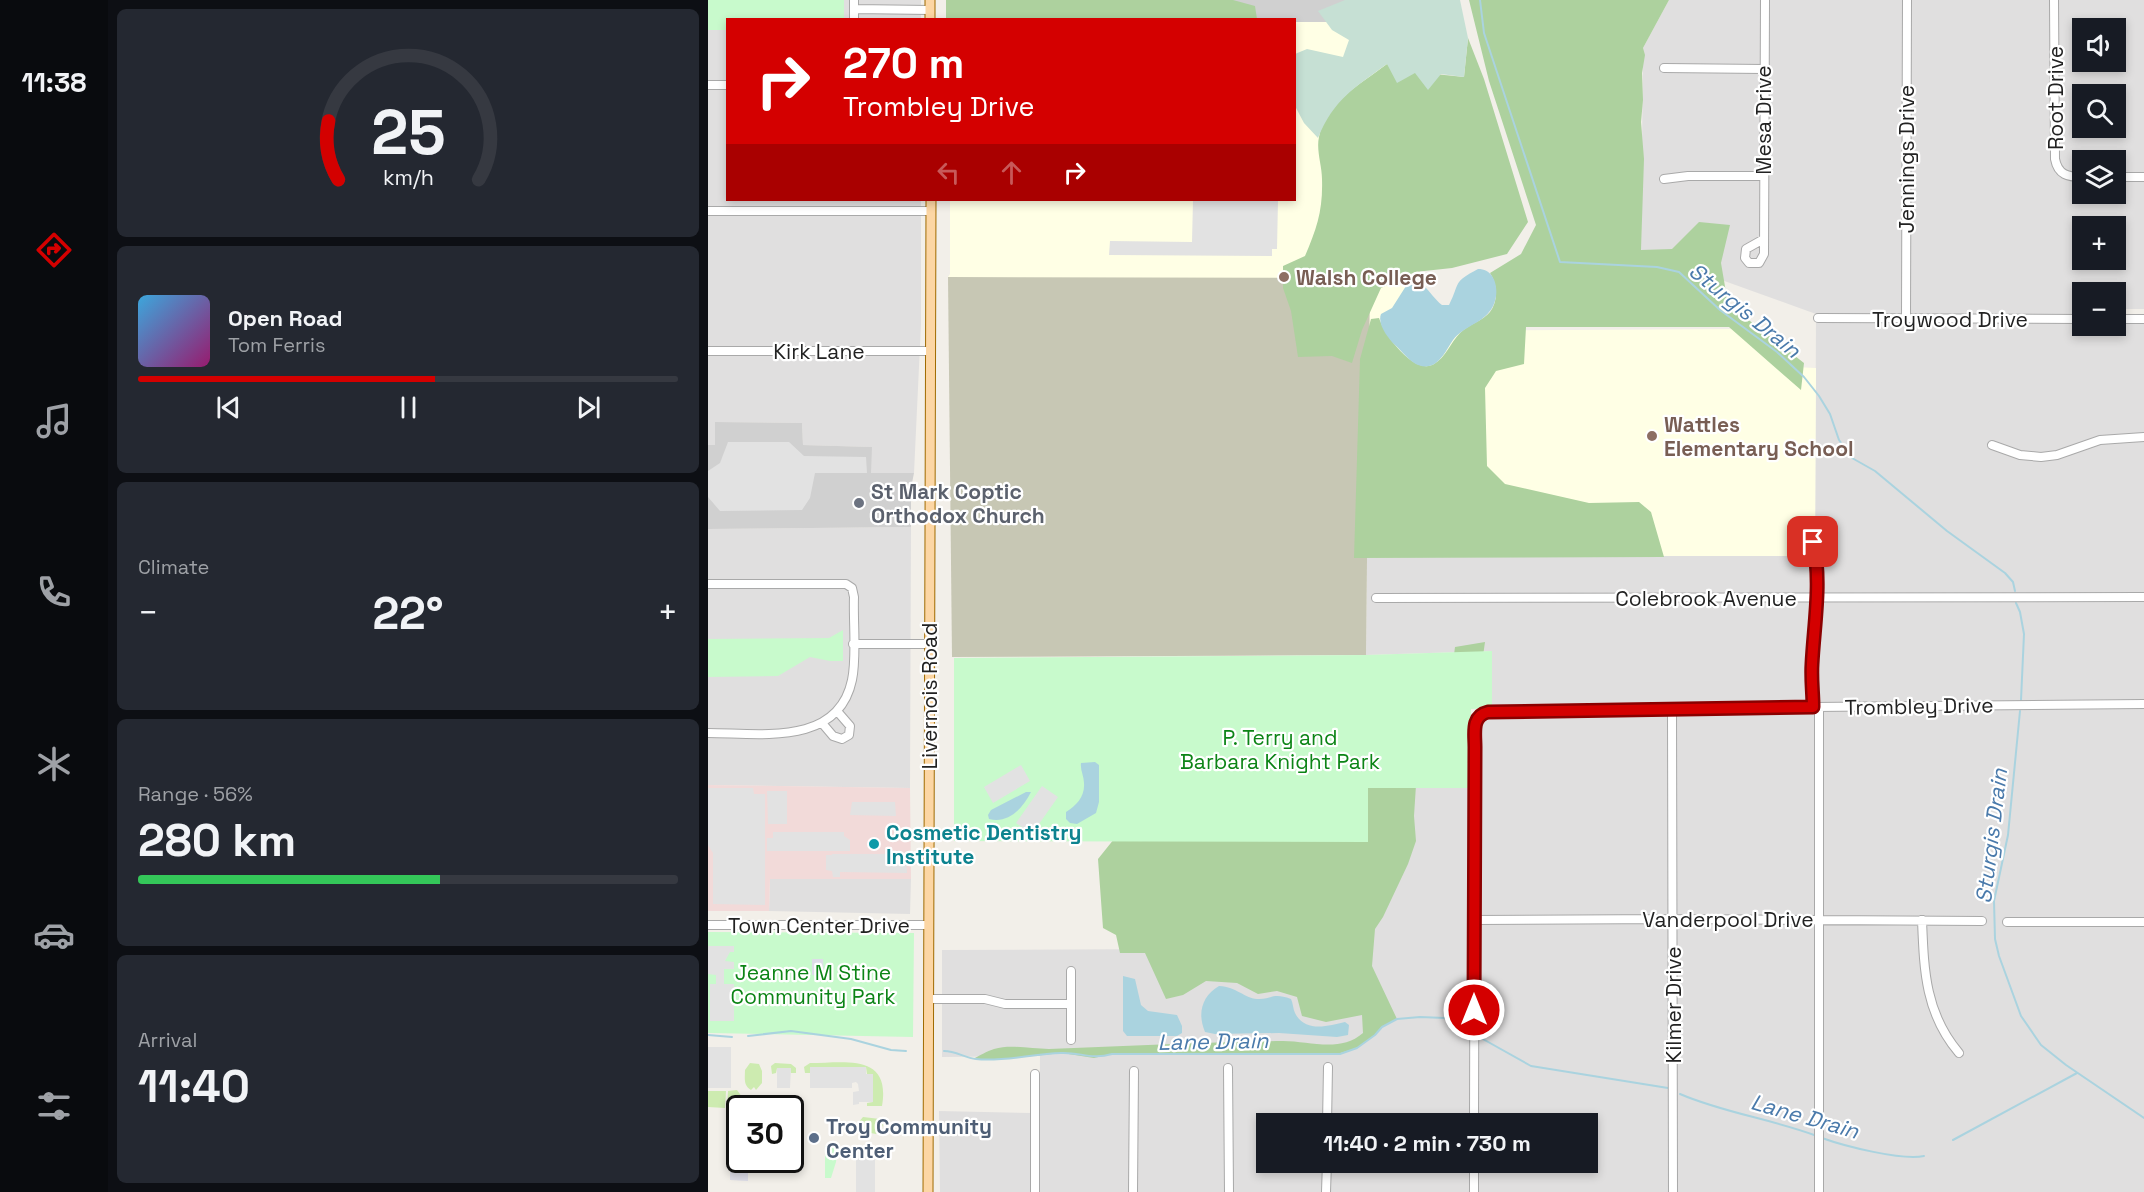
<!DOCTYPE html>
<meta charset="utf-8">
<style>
body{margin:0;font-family:"Space Grotesk",sans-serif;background:#242831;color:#f1f3f6;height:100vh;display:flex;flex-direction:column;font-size:22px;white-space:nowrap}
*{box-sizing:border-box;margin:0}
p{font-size:20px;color:#9ea1a6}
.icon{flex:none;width:33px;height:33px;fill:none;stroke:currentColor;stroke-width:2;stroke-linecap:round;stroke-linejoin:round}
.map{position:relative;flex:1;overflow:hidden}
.details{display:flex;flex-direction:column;gap:9px;padding:9px;background:#0d0f14;width:600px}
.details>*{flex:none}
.top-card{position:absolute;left:18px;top:18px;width:570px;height:183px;border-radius:0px;box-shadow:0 3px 9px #0003;background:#d40000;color:#fff;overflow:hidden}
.controls{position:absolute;left:1364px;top:18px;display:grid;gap:12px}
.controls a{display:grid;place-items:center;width:54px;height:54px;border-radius:0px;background:#171b24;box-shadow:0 3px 9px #0003;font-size:30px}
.speed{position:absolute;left:18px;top:1095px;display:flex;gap:12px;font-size:30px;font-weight:700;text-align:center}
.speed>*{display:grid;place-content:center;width:78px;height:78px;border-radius:50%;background:#171b24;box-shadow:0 3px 9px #0003;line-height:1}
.speed .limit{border:3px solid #111;border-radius:9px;background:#fff;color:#111}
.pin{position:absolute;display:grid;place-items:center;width:51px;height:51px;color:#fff;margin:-26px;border-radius:12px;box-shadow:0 3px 9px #0006}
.me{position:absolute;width:66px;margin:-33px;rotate:0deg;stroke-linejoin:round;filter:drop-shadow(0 0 4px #0008)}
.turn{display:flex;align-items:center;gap:21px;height:126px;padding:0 18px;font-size:27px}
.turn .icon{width:78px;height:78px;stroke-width:2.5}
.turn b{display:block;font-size:42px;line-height:51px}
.lanes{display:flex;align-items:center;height:57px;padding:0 18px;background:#0003;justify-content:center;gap:30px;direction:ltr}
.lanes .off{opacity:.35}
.big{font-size:45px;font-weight:700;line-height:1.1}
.details .widget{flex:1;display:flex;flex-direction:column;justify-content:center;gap:9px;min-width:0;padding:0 21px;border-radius:9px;background:#242831}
.details .dial{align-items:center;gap:0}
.dial svg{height:156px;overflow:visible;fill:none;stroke:#363941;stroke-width:7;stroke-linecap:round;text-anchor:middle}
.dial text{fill:#f1f3f6;stroke:none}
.song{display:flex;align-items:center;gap:18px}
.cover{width:72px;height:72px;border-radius:9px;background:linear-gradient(135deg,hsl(200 70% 55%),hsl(320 70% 35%))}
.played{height:6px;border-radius:3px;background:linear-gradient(90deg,#d40000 55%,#363941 55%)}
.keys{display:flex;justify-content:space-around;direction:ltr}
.heat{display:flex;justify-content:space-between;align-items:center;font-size:33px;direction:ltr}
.charge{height:9px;border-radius:4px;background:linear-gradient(90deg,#34c759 56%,#363941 0)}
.trip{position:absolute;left:548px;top:1113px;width:342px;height:60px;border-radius:0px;background:#171b24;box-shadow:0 3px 9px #0003;font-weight:700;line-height:60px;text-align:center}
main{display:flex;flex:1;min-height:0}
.tabs{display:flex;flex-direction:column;width:108px;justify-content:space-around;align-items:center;background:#090b0e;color:#9ea1a6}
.tabs .icon{width:42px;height:42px}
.tabs .current{color:#d40000}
.tabs b{font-size:27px;color:#f1f3f6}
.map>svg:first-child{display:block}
.residential{fill:#e0dfdf;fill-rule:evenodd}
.commercial{fill:#f2dad9}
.education{fill:#ffffe5}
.religious{fill:#d0d0d0}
.construction{fill:#c7c7b4}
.grass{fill:#cdebb0}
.forest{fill:#add19e}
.wetland{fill:#c6e0d4}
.park{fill:#c8facc}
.parking{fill:#e2e2e2}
.plaza{fill:#dddde8}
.water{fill:#aad3df}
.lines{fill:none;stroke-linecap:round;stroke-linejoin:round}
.stream{stroke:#aad3df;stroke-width:2}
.minor-casing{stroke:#a9a9a9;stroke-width:10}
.major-casing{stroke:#a06b00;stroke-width:11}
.minor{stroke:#fff;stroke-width:8}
.major{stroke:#fcd6a4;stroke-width:9}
.route-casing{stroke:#8a0000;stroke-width:15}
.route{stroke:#d40000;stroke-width:10}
.education-dot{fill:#8d6e63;stroke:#fff;stroke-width:2}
.worship-dot{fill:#6b7280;stroke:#fff;stroke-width:2}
.culture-dot{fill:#0f9aa8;stroke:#fff;stroke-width:2}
.service-dot{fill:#5c6f8a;stroke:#fff;stroke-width:2}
.labels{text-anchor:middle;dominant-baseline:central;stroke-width:4.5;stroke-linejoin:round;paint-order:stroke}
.street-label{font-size:21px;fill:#222;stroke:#fff}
.education-label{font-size:21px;font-weight:bold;fill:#785e54;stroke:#fff;text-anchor:start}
.worship-label{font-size:21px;font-weight:bold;fill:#5b616d;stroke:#fff;text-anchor:start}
.park-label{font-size:21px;fill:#0c8416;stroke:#fff}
.culture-label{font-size:21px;font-weight:bold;fill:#0d838f;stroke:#fff;text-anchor:start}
.service-label{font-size:21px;font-weight:bold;fill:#4e5e75;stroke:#fff;text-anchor:start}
.water-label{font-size:22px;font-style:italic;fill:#4a7aab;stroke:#fff}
</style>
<main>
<nav class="tabs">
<b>11:38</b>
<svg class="icon current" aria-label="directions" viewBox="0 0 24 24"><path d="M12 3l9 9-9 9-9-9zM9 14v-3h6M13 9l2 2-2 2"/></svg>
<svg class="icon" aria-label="music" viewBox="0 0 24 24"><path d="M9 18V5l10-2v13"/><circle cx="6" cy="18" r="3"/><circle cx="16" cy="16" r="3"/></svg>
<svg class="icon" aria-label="phone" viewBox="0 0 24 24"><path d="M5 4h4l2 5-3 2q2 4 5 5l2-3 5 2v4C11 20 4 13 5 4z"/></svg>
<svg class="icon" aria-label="climate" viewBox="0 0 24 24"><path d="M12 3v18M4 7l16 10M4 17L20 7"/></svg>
<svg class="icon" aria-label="car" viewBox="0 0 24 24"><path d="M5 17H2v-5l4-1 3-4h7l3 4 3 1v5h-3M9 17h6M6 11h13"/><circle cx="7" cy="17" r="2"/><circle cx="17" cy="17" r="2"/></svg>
<svg class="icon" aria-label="filters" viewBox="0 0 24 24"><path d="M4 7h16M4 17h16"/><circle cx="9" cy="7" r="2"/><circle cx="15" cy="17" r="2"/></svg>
</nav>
<section class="details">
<div class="widget dial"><svg viewBox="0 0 100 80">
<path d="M14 69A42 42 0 1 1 86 69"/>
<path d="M14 69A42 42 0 0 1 9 39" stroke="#d40000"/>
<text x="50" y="56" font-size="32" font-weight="700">25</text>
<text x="50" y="72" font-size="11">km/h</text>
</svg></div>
<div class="widget">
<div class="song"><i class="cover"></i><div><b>Open Road</b><p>Tom Ferris</p></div></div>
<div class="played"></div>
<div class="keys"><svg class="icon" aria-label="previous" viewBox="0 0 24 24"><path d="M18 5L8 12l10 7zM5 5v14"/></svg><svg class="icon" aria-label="pause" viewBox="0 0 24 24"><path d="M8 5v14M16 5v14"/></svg><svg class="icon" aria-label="next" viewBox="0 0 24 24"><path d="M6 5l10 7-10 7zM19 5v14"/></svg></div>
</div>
<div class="widget"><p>Climate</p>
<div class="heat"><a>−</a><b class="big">22°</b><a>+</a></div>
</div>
<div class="widget"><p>Range · 56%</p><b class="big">280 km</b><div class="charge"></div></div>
<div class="widget"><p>Arrival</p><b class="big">11:40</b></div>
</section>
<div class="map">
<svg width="1436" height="1192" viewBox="0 0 1436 1192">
<rect width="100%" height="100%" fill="#f2efe9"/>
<path class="residential" d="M0,0H213V19L20,20V200H213V324L206,473H163V447L95,445L94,423L7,422V445H0Z
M961,0H1436V309H1407V292H1374V326L1436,323V1192H1116L1114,703L784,708V651L658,655L659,556H1107L1108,314L933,251L935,48ZM1374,28H1407V62H1374ZM1374,94H1407V128H1374ZM1374,160H1407V194H1374ZM1374,226H1407V260H1374Z
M203,527L202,788L0,785V529Z
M1107,711L1108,1192H331L332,1056L234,1057V950L663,948L691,788H770L771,731L772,723L780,716ZM558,1124H879V1162H558Z
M62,879H203L202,914L61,911Z
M231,1111L324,1113V1192H232Z"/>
<path class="commercial" d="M0,785L202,788L203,879H62L61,911H0Z"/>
<path class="education" d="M704,0L700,331L1037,329L1086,367L1108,368L1107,556H659L240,277L242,274V200H586L587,22H664Z"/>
<path class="religious" d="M442,0H665L664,22H587L586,20L442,19Z
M7,422L94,423L95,445L164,447L163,473H206L203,488V527L0,529V445H7Z"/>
<path class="construction" d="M240,277L662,278L658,655L244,657Z"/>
<path class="grass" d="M42,1063L51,1064L54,1071V1083L48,1090L46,1087L43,1090C35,1085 37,1078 37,1070Z
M67,1063L83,1064L88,1068V1073H83L82,1068H69L68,1073L64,1074L63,1066Z
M102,1063C138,1063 183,1053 174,1106H159V1103L165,1102V1074H159L158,1067H103L102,1073H97L96,1067Z
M29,1090L34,1097L43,1101V1108L19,1109L20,1091Z
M0,1091H18L17,1108L0,1107Z
M155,1117L172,1119L175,1125L172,1131L168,1134L152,1131L149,1124Z"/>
<path class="forest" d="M238,0H525L547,6L549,19H238Z
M761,0H961L935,48L937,55L934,73L935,100L933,122L936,159L933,250L964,249L991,222L1022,225L1013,263L1020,304L1096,363L1093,390L1021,327H818L816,364L788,371L777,388L779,466L797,484L881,503L931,502L943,512L956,557L646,558L652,359L663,319L671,318C676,334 706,376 726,364C737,358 743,342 752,333C761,324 775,321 782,312C791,300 789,284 782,273L813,254L828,225L781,81Z
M760,38L776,79L820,222L799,254L744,268L707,272L673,288L654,330L644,363L624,356L590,357L583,311L575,288V266L597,256C609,228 615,210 614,179C614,166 608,150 611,137C617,103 654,83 679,64L707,72L756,77Z
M777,642L769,698L708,785L706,816L708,841L700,864L675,917L667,929L664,966L689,1019L674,1027L667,1035L649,1048L626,1055H577L545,1053L495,1055L404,1054L386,1058L354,1053L286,1060L265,1059C271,1056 279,1051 286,1049C303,1044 323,1049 341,1049C419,1046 497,1042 575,1041C602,1041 632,1053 655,1033L654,1015L618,1022L594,1016L589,997L569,991L550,994L529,983L498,981L475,995L458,999L437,953H412L408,935L395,928L390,859L410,834L744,670L747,647Z"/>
<path class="wetland" d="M637,0H752L760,38L756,77L733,74L720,90L707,73L689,83L679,64C646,88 626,99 610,138L596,123L587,106V54L599,49L635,57L641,40L624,30L610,11Z"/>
<path class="park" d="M0,0H136V18L131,20H20L19,30H0Z
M135,630V661H122L102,657L70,676L0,677V639L121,638Z
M784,651V708L763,709L762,788H660V842L246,841V658L658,655Z
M0,932L206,933L205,1037L0,1033Z
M117,1146H130L128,1162L123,1178H117Z"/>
<path class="parking" d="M485,200H570L569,249H564V256L401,255L402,241L484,242Z
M20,442H81L96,456L158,457L159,473H107L102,498L94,510L12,511L0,497V471L12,463Z
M313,765L322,781L285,803L276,787Z
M334,786L350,797L324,834L308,823Z
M0,788H45L46,794H57V905L5,904V853L0,845Z
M59,791H79V824H60Z
M144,802H187L188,816L142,815Z
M65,832H136V836L142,840V851H59V838H65Z
M124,854H198L199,873L132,872V877H125L124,871L118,870V855H124Z
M0,946H26V952H22L17,961L26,962V969H16V984H26V1021H2V984H8V975L0,974Z
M0,1047H23V1088H0Z
M102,1067H158V1074H165V1102H151V1104L145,1105V1092L151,1091L150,1084L148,1082L144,1083V1088H102Z
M69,1068H83L82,1088H69Z
M148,1150H167V1192H148Z"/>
<path class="plaza" d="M104,959H115L116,975H104Z
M22,1171H40V1181L22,1180Z"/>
<path class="water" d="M770,269C791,269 793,299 781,312C772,324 756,326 745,340C739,349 732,364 721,366C706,369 697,354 687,345C680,338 669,324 673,314L684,308L698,286L709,284L715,285C722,291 727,300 734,305H741C753,281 744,283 770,269Z
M387,762L391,765V802L388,813L369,824L362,823L358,819V812C369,805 377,796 376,783C376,776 372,770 373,763Z
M318,792H323C315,808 301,824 281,819L280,815L283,810Z
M415,976L427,979L433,1005L440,1011L469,1015L474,1026V1033L469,1036H419L415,1031Z
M511,986C529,987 536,998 549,999C563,1000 564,992 583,999C585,1003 585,1009 587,1013C597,1033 620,1026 637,1022L641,1025L640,1035L629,1037L571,1033L507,1034L497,1032C489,1013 494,996 511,986Z"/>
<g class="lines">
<path class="stream" d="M772,0L776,33L852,262L949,267L971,272L1012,310L1069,352L1096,377L1111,396L1122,414L1131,440L1144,458L1167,471L1239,531L1297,573L1305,582L1307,591
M1308,603L1312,612L1316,634L1313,700
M1312,711L1300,835L1286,901L1287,939L1291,956L1313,1016L1333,1045L1358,1065L1436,1118
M0,1035L24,1037
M40,1036L83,1031L143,1039L183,1050L198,1051
M773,1038L823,1066L960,1088
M236,1051C248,1051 257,1058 268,1059C296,1062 324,1054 353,1053C372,1052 383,1060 404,1054H632L649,1048L667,1035L674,1027L689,1019L712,1017L737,1018L762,1031
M972,1094C1016,1113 1064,1119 1109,1136
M1114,1138C1136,1146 1195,1161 1216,1156
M1245,1140L1369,1073"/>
<g class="minor-casing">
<path id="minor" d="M146,0V20
M1346,0L1347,159C1350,175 1360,177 1374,177
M146,9L222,10
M956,68L1056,69
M0,85H20
M1407,177H1436
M956,179L980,176H1055
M0,211H222
M1054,240L1038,249L1037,258L1041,263H1051L1056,254L1057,0
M1110,318L1374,319
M1198,318L1199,0
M1407,319H1436
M0,351H222
M1284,445L1312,455L1333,457L1349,455L1392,440L1436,437
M1105,542C1114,581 1106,624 1104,664C1103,679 1105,693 1105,707
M0,584H138L144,588L146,597C145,622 149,657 144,680C130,747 51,733 0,733
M668,598L1436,597
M145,644H221
M1111,707V1192
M964,710L965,1192
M114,723L125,736L134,739L141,735L142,726L129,711
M766,920L964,919L1274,921
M1214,920C1216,970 1217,1013 1251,1053
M1299,922H1436
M0,925H221
M221,999H277L297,1004H362
M363,1040V971
M520,1068L521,1192
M619,1124L620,1067
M766,1124L767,725L769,718L774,714L1105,707L1436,704
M766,1162V1192
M327,1192V1074
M425,1192L426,1071
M618,1192L619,1162"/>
</g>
<g class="major-casing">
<path id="major" d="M222,20V0
M220,1192L223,200"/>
</g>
<use href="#minor" class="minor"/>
<use href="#major" class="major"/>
</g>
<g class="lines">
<g class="route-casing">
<path id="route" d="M766,1010L767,747C767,733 763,716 780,712L1105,707C1105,693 1103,679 1104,664C1106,624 1114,581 1105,542"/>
</g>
<use href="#route" class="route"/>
</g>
<g class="education-dot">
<circle cx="576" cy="277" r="6"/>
<circle cx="944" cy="436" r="6"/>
</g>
<circle class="worship-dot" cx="151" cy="503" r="6"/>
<circle class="culture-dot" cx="166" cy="844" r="6"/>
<circle class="service-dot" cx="106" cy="1138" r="6"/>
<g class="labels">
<g class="street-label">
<text transform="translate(1347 98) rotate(-90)">Root Drive</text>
<text transform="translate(1055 120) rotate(-90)">Mesa Drive</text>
<text transform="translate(1198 159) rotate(-90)">Jennings Drive</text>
<text x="1242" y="319">Troywood Drive</text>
<text x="111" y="351">Kirk Lane</text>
<text x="998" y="598">Colebrook Avenue</text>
<text transform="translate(221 696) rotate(-90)">Livernois Road</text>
<text transform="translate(1211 706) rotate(-1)">Trombley Drive</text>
<text x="1020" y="919">Vanderpool Drive</text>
<text x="111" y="925">Town Center Drive</text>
<text transform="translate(965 1005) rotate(-90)">Kilmer Drive</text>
</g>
<g class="education-label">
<text x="588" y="277">Walsh College</text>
<text x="956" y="424">Wattles<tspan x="956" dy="24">Elementary School</tspan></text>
</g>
<g class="worship-label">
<text x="163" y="491">St Mark Coptic<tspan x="163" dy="24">Orthodox Church</tspan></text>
</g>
<g class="park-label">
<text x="572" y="737">P. Terry and<tspan x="572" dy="24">Barbara Knight Park</tspan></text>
<text x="105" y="972">Jeanne M Stine<tspan x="105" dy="24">Community Park</tspan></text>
</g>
<g class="culture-label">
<text x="178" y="832">Cosmetic Dentistry<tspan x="178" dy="24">Institute</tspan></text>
</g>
<g class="service-label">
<text x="118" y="1126">Troy Community<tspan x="118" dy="24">Center</tspan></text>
</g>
<g class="water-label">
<text transform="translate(1037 310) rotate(39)">Sturgis Drain</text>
<text transform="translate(1283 836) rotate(-83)">Sturgis Drain</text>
<text transform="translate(505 1041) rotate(-1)">Lane Drain</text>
<text transform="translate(1097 1116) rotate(16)">Lane Drain</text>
</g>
</g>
</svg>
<div class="controls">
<a><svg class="icon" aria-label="sound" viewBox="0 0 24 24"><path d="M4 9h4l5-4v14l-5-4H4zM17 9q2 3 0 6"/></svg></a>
<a><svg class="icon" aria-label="search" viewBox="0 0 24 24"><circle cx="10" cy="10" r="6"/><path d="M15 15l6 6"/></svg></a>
<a><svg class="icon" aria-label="layers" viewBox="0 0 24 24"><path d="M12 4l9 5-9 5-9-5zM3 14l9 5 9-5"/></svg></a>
<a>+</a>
<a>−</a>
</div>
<div class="speed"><div class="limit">30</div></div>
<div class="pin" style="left:1105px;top:542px;background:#d93025"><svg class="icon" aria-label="arrive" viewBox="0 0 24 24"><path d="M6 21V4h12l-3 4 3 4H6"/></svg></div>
<svg class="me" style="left:766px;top:1010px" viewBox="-20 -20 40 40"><circle r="17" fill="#d40000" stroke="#fff" stroke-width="3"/><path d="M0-11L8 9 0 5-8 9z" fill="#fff"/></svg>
<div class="trip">11:40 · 2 min · 730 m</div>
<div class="top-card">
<div class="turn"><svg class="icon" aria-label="right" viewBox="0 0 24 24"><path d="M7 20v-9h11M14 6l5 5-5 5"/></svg><div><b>270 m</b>Trombley Drive</div></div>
<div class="lanes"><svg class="icon off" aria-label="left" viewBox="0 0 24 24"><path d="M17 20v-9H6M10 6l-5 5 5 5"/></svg><svg class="icon off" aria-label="ahead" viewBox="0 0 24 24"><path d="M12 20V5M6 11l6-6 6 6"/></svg><svg class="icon" aria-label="right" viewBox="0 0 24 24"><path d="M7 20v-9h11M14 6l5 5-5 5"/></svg></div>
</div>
</div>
</main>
